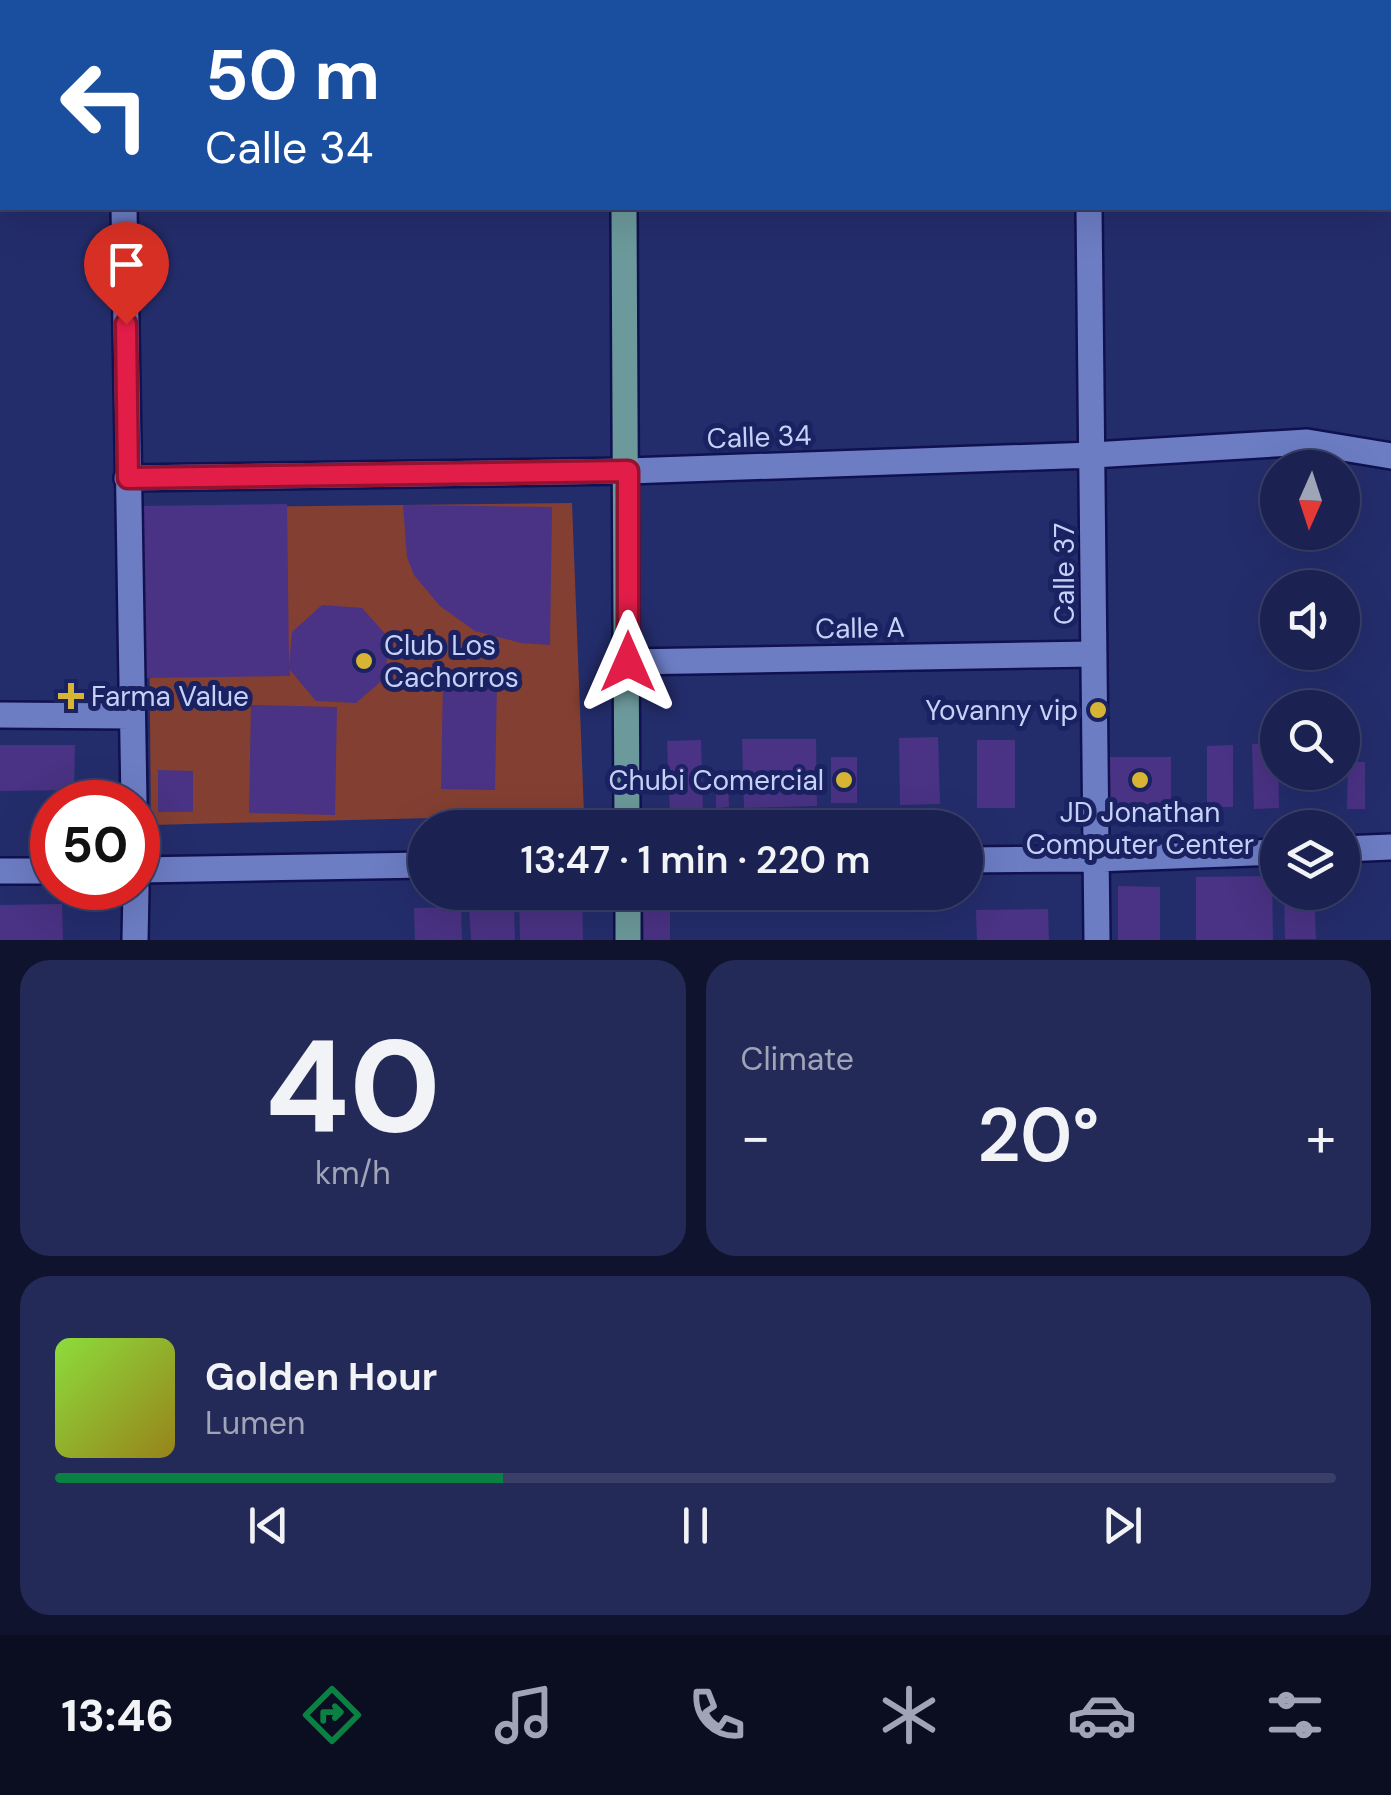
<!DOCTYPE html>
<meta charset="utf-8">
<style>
body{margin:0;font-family:"DM Sans",sans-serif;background:#242a58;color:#f1f3f6;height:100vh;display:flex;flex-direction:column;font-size:38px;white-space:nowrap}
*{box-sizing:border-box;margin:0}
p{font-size:32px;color:#a0a4b7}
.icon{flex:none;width:55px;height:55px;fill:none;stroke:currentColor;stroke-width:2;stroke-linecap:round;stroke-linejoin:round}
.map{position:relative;height:940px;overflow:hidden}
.sheet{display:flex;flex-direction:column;gap:20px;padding:20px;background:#0f132d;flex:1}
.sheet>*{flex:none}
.hud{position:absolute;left:0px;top:0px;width:1392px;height:210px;box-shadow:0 10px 40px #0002,0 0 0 2px #393f68;background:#1a4fa0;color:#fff;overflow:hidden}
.needle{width:65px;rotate:183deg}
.tools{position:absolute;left:1260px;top:450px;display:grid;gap:20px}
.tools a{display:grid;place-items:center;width:100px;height:100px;border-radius:50%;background:#1b2251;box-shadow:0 10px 40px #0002,0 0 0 2px #393f68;font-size:50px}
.speed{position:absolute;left:30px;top:780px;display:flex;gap:20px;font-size:50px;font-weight:700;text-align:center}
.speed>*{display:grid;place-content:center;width:130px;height:130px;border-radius:50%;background:#1b2251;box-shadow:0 10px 40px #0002,0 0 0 2px #393f68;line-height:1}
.speed .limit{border:15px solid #d22;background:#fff;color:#111}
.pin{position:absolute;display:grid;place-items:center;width:85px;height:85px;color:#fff;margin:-102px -42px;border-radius:50% 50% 50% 0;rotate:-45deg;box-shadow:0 0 10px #0007}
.pin .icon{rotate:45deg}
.me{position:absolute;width:110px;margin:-55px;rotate:0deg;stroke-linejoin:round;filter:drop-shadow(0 0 8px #0008)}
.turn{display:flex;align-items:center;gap:35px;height:210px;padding:0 40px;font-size:45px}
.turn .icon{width:130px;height:130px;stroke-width:2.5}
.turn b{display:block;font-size:70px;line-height:85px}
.big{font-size:75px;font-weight:600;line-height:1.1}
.sheet .card{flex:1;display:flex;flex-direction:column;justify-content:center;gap:15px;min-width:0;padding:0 35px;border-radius:30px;background:#242a58}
.sheet .dial{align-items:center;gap:0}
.dial b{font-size:130px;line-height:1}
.song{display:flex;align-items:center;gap:30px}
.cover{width:120px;height:120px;border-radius:15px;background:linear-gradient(135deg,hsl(90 70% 55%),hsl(50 70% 35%))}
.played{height:10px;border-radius:5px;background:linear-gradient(90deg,#0b8043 35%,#393f68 35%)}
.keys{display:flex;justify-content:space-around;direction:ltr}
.heat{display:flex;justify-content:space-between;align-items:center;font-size:55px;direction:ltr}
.sheet .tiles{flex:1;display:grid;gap:20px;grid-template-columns:1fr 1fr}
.card:last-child{grid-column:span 2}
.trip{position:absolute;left:408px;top:810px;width:575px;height:100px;border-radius:50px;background:#1b2251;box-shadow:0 10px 40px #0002,0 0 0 2px #393f68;font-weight:600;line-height:100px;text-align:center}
.tabs{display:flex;height:160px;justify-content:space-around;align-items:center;background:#0b0e20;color:#a0a4b7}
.tabs .icon{width:70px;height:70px}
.tabs .on{color:#0b8043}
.tabs b{font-size:45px;color:#f1f3f6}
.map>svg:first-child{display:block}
.green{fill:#833f32}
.building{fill:#4a3284}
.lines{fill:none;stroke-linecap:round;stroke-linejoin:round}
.minor-casing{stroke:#10114f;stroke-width:30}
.major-casing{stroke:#10114f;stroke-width:30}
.minor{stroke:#6d7dc4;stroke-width:25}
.major{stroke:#6c999b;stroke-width:25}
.route-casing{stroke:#92132f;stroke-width:25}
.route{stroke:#e11d48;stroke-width:18}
.poi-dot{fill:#d8b434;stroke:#1b2261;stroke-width:4}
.labels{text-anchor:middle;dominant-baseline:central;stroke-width:10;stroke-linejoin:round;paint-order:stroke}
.street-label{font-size:28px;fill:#c6d1f7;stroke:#1b2261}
.poi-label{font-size:28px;fill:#c6d1f7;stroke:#1b2261;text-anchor:start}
</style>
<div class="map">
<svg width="1391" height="940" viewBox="0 0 1391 940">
<rect width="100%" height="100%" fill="#242d6c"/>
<path class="green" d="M572,503L584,814L151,825L148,508Z"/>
<path class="building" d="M287,504L289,667L292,632L322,605L362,608L388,637L386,677L356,703L316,701L290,670V676L142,678L140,506Z
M403,505L552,507L550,645L521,643L475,631L440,606L414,575L407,557Z
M443,681L497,682L495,790L441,789Z
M251,705L337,707L335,815L249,813Z
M938,737L940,804L900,805L899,738Z
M742,739H816L817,806L744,808Z
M701,740L703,812L670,813L667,741Z
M977,740H1015V808H977Z
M1252,744H1278L1279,808L1254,809Z
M0,745H75L74,790L0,791Z
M1233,745V807H1207V746Z
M831,757H857V803H831Z
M1110,757H1171V812L1117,811L1110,802Z
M1348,762H1365V809H1347Z
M158,770L193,771V812H158Z
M716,776H728L729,807L716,808Z
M1272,876L1273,940H1196V877Z
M1118,886L1160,887V940H1118Z
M519,892H582L583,940H520Z
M643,892H670V940H644Z
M1284,892H1314L1316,939H1285Z
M62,904L63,940H0V905Z
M514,905L515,940H471L469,907Z
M461,907L462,940H415L414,908Z
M1048,909L1049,940H977L976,910Z"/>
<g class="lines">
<g class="minor-casing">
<path id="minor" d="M122,0V2
M766,0V2
M1086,0V2
M1222,2L1231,0
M0,44H2
M124,208L134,802
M1089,208L1097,940
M127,478L628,471L1093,455L1307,442L1391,456
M628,662L1094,654
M0,715L132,716
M1342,849L1391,847
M965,860L1096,859L1278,852
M138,870L425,865
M0,871H52
M135,940L136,888"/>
</g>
<g class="major-casing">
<path id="major" d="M622,0V2
M624,208L627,828
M628,892V940"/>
</g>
<use href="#minor" class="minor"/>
<use href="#major" class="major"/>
</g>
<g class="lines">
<g class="route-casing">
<path id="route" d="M126,324L128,478L628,471V662"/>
</g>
<use href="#route" class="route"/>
</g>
<g class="poi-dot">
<circle cx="364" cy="661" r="10"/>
<path d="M66 681h10v10h10v10h-10v10h-10v-10h-10v-10h10z"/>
<circle cx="1098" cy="710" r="10"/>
<circle cx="844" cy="780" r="10"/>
<circle cx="1140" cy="780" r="10"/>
</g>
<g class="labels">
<g class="street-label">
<text transform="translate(759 437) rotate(-2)">Calle 34</text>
<text transform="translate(1064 574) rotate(-90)">Calle 37</text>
<text transform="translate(860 628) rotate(-1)">Calle A</text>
</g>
<g class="poi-label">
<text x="384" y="645">Club Los<tspan x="384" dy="32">Cachorros</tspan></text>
<text x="91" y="696">Farma Value</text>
<text x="1078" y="710" text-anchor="end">Yovanny vip</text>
<text x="824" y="780" text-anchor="end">Chubi Comercial</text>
<text x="1140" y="812" text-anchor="middle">JD Jonathan<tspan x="1140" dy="32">Computer Center</tspan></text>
</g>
</g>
</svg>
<div class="tools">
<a><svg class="needle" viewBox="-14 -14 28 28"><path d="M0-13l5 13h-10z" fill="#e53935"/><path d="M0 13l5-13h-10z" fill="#a0a4b7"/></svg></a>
<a><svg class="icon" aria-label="sound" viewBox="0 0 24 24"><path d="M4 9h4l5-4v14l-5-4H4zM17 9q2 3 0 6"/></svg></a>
<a><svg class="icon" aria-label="search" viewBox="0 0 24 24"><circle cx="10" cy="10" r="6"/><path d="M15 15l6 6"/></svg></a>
<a><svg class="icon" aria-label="layers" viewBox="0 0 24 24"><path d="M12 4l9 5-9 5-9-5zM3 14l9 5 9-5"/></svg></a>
</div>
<div class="speed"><div class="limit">50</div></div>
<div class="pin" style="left:126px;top:324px;background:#d93025"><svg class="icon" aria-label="arrive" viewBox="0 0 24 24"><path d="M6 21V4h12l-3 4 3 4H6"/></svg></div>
<svg class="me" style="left:628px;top:662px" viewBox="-20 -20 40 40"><path d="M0-17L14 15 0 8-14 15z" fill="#e11d48" stroke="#fff" stroke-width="4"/></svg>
<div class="trip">13:47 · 1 min · 220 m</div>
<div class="hud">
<div class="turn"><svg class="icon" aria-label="left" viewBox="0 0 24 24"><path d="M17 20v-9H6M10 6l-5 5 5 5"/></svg><div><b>50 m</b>Calle 34</div></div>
</div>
</div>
<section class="sheet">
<div class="tiles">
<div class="card dial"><b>40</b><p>km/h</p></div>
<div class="card"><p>Climate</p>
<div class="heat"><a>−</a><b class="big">20°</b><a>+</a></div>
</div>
<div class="card">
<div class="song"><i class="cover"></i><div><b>Golden Hour</b><p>Lumen</p></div></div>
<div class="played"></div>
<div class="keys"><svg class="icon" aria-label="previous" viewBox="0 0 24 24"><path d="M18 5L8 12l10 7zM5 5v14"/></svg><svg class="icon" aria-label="pause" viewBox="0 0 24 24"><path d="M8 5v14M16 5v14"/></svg><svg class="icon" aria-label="next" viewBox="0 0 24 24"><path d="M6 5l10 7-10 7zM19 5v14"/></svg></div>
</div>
</div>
</section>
<nav class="tabs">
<b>13:46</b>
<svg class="icon on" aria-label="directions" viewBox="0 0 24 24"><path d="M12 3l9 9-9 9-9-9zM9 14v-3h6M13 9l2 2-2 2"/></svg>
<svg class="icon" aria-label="music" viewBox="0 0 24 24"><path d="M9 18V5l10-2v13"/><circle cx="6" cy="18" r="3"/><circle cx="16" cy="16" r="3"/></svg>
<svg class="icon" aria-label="phone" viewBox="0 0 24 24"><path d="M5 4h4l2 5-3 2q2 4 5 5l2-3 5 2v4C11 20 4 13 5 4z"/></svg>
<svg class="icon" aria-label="climate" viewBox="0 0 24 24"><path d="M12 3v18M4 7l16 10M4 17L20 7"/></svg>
<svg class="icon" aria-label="car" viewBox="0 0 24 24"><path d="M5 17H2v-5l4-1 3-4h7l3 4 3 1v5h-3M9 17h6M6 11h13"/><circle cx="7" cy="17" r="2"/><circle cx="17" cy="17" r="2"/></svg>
<svg class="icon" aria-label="filters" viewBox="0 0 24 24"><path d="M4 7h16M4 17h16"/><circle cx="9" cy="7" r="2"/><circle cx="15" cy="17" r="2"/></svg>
</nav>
